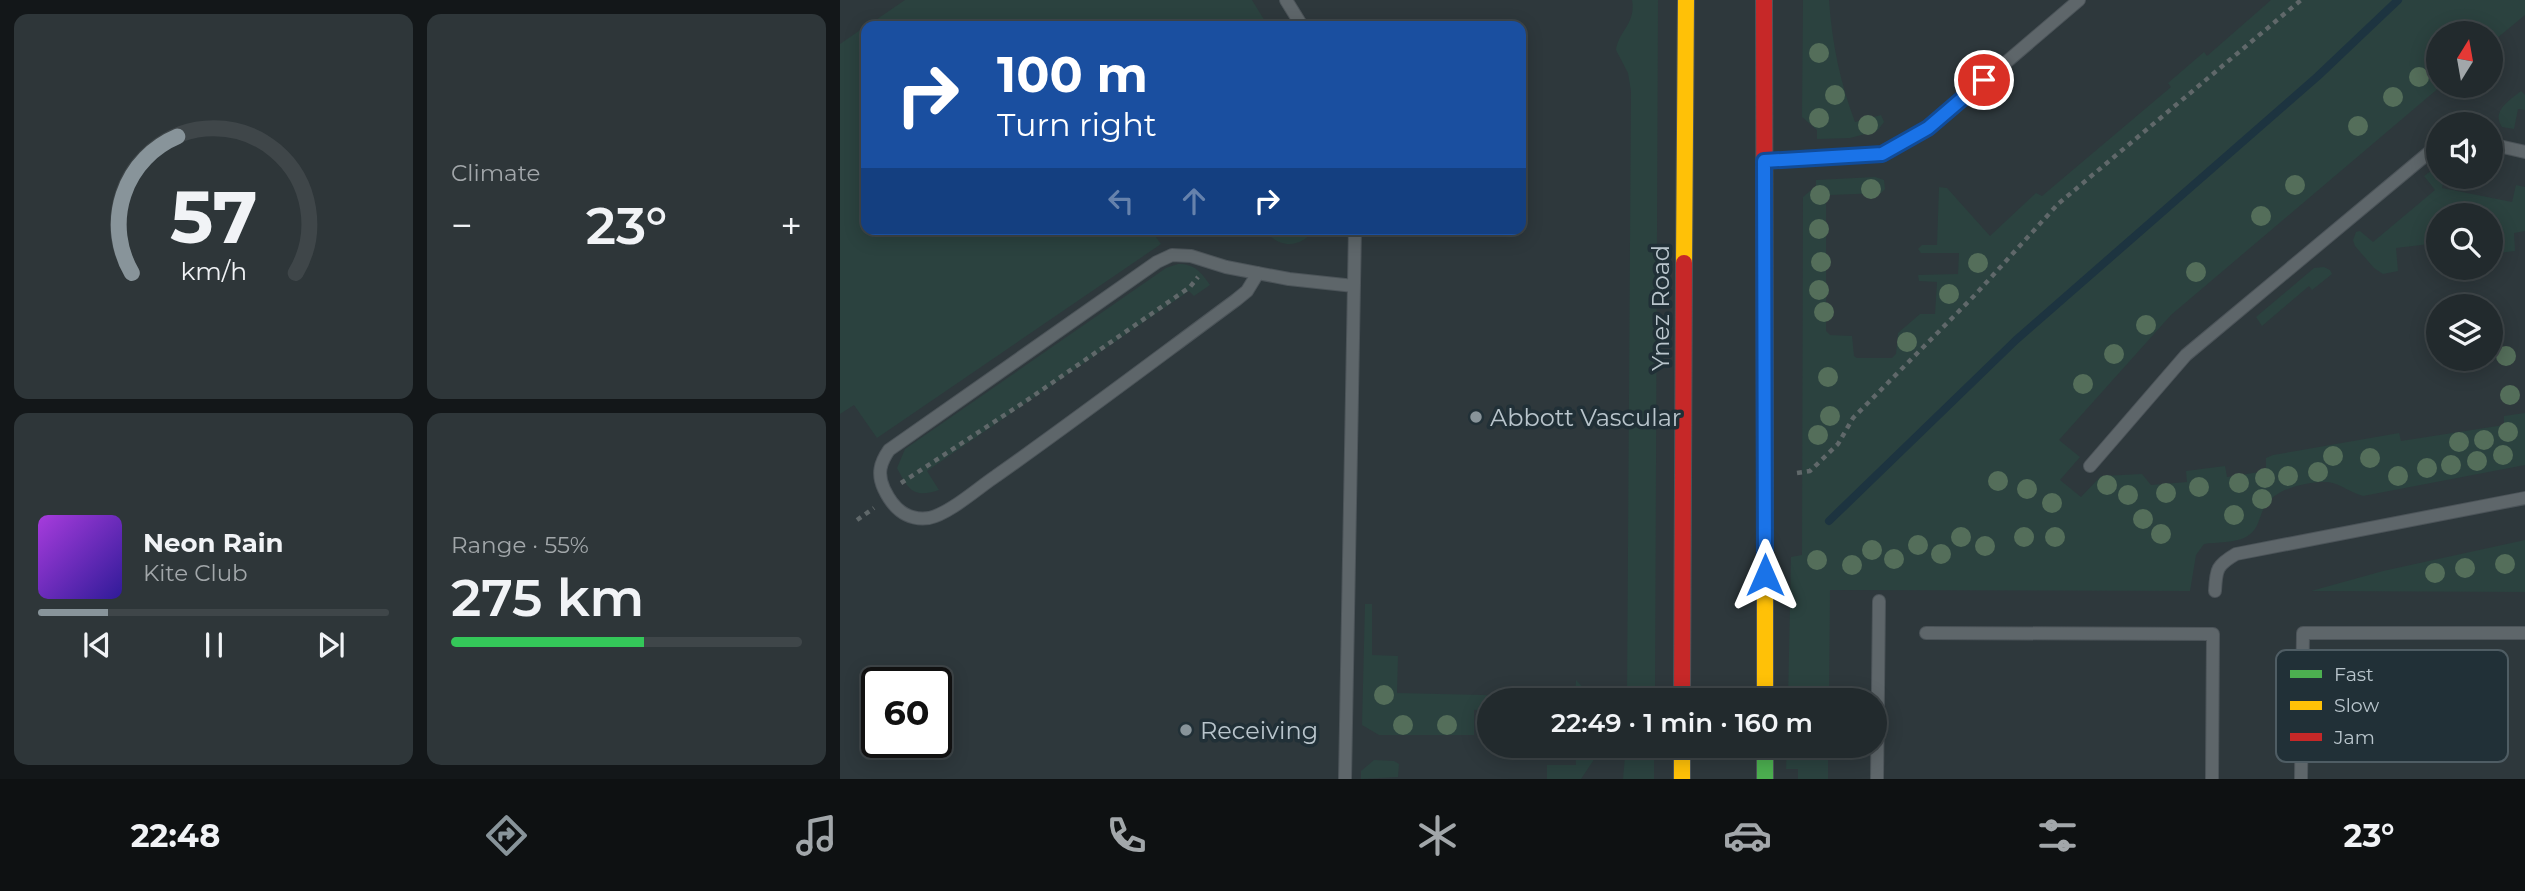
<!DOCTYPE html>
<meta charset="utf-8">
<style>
body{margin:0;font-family:Montserrat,sans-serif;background:#2e3639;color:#f1f3f6;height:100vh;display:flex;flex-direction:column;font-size:26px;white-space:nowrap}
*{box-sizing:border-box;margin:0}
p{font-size:23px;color:#a2a7aa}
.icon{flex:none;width:38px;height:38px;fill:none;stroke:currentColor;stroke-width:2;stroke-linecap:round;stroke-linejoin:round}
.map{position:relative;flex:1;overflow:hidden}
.panel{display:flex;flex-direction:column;gap:14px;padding:14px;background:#131719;width:840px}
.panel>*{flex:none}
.top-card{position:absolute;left:21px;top:21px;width:665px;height:214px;border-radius:14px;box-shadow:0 4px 18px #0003,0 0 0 2px #3f4649;background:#1a4fa0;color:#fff;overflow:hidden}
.needle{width:46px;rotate:11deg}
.controls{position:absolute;left:1586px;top:21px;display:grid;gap:14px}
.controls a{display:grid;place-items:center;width:77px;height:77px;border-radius:50%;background:#222a2d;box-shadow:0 4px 18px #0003,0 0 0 2px #3f4649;font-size:35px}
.speed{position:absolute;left:21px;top:667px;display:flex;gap:14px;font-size:35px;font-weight:700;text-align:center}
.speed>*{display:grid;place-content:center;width:91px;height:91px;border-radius:50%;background:#222a2d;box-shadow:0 4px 18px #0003,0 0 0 2px #3f4649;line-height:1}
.speed .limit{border:4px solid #111;border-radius:10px;background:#fff;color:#111}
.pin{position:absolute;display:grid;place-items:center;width:60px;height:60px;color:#fff;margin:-30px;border:4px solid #fff;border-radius:50%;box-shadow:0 2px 7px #0007}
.me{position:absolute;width:77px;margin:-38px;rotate:0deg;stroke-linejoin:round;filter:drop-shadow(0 0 5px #0008)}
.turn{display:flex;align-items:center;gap:24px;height:147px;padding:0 21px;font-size:32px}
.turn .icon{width:91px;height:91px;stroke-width:2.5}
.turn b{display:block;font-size:49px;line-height:60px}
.lanes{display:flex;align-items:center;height:66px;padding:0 21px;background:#0003;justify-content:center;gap:35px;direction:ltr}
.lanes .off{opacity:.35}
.big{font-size:52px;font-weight:600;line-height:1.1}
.panel .card{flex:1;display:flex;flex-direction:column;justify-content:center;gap:10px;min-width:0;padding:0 24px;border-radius:14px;background:#2e3639}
.panel .dial{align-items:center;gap:0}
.dial svg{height:182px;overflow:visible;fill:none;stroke:#3f4649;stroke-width:7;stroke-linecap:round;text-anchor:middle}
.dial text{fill:#f1f3f6;stroke:none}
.song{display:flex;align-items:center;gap:21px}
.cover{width:84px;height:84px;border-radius:10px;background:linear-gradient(135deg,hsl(280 70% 55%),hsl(250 70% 35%))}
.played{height:7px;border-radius:4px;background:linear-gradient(90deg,#88949a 20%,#3f4649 20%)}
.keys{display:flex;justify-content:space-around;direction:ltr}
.heat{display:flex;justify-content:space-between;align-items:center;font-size:38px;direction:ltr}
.charge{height:10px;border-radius:5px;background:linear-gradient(90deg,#34c759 55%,#3f4649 0)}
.panel .tiles{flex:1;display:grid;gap:14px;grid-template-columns:repeat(2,1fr)}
.trip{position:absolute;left:637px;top:688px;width:410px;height:70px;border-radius:35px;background:#222a2d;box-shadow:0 4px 18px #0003,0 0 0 2px #3f4649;font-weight:600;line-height:70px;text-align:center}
.tab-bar{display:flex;height:112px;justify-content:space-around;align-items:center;background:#0e1112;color:#a2a7aa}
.tab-bar .icon{width:49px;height:49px}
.tab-bar .selected{color:#88949a}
.tab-bar b{font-size:32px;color:#f1f3f6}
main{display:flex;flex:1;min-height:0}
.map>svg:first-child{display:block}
.green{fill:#2b423f}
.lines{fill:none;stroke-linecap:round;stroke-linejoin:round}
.stream{stroke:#1d3440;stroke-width:8}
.lane-casing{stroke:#4c5459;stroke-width:14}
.fast-casing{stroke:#4c5459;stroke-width:18}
.slow-casing{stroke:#4c5459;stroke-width:18}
.jam-casing{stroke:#4c5459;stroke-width:18}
.path{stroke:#60686a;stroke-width:4.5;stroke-dasharray:5 5;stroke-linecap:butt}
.lane{stroke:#5e666a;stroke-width:12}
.fast{stroke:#4caf50;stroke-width:16}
.slow{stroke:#ffc107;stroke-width:16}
.jam{stroke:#c62828;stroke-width:16}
.tree{fill:#546e5a}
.route-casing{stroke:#114b97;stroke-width:18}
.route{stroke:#1a73e8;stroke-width:12}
.poi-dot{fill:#88949a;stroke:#213037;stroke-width:2.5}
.labels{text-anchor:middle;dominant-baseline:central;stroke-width:7;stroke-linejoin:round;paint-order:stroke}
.street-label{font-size:24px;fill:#b9c5cc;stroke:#213037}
.poi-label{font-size:24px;fill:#b9c5cc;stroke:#213037;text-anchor:start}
.key{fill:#213037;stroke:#4f5d64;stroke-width:2}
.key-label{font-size:19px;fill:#b9c5cc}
</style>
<main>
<section class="panel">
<div class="tiles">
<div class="card dial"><svg viewBox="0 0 100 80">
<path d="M14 69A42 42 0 1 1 86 69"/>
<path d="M14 69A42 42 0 0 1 34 9" stroke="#88949a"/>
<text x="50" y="56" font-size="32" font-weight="700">57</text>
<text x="50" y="72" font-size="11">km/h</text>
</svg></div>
<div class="card"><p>Climate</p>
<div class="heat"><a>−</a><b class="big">23°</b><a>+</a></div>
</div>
<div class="card">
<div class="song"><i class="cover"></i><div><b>Neon Rain</b><p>Kite Club</p></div></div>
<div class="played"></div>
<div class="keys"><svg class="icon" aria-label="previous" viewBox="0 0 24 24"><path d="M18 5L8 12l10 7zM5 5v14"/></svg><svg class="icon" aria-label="pause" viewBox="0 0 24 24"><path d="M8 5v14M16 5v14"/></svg><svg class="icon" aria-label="next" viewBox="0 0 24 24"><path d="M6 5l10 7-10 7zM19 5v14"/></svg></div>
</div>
<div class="card"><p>Range · 55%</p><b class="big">275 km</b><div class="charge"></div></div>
</div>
</section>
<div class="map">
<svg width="1685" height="779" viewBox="0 0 1685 779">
<rect width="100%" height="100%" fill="#2e383c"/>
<path class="green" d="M65,0H412L428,26H27Z
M792,0H818L815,700H787L791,91L788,73L776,50C779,30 796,24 792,0Z
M963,0H989C992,43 1000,82 1015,122L1041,115L1044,122L1037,131L1010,138L977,139V130L962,117Z
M1431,0H1685V15L1650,44V33H1598V86H1601L1331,315L1219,440L1240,457L1220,480L1241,497L1261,476L1302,474L1311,485L1347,482L1346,471L1385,466L1387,477L1426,471V458L1433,455L1559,433L1561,441L1664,425V416L1685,413V465L1523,496C1511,493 1501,484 1488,482C1469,481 1436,488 1425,506C1418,518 1420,529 1406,537C1396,543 1376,542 1364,544L1356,555L1350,591L990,590L989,700H948L951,557L962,555L963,197L976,186V180L1035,177L1044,180L1045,189L1041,193L990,195L986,198V331L990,335L1012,336L1014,356L1017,358H1052L1056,354L1058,333L1080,314H1095L1097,282L1079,281L1078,275L1118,274L1119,253H1081L1078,249L1082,245H1097L1099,187L1107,188L1150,236L1196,193L1202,196L1331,87L1328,83L1364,52L1367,56Z
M26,26V229H318L313,233L321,244L37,438L14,405L0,414V44Z
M1681,91L1685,95V110L1678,109L1674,129L1662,127C1651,111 1670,100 1681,91Z
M1598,170V177H1604L1602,188L1672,202L1676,185L1685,187V231L1674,233L1675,251L1650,254V215H1598V243L1556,248L1558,271L1543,274L1534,268L1515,246L1513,240L1516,232L1520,231L1533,242L1595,190L1584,176L1591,171Z
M424,229H474C461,250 437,248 424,229Z
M338,264C355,264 361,272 370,285L354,296L349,291L87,471L99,490C73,499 68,489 57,468L65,449L326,268Z
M1484,267L1490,270L1492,274L1472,290L1469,286L1422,326L1416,317L1474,268Z
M1685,540V592L1471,591L1543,571Z
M525,604H532V655L558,656L557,693L735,697L736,680L755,700H649V709L634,710V735H539L522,725Z
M735,746H756L753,761L741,779H707V765H736Z
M786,746H814V779H783Z
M947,746H988V779H958V769H946Z
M534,760L554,761L559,764L558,777L521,779V771Z"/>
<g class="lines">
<path class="stream" d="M989,521L1176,340L1478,76L1558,0"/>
<g class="lane-casing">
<path id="lane" d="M446,0L462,26
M1650,144L1685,152
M928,161L1038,155L1088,129L1239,0
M418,273L407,291L396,300C316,359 237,419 156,476C138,488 109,514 89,518C66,521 53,508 44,489C37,474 40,463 49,450L317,262L332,255L351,256L386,267L449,279L514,286
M1250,466L1346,355L1598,145
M1375,591C1376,569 1377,565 1396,554L1685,498
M1086,633L1373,634L1372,779
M505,779L515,229
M1037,779L1039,601
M1461,779L1463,633H1685"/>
</g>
<g class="fast-casing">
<path id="fast" d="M925,746V779"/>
</g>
<g class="slow-casing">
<path id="slow" d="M844,263L846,0
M925,468V700
M842,746V779"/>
</g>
<g class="jam-casing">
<path id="jam" d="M924,0L925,468
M842,700L844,263"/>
</g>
<path class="path" d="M957,473L970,471L998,444L1013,418L1134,296L1218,204L1461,0
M61,483L186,401L350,287L358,277
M17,520L34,508"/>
<use href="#lane" class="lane"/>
<use href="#fast" class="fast"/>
<use href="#slow" class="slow"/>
<use href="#jam" class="jam"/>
</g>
<g class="tree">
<circle cx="979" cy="53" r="10"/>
<circle cx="1579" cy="77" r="10"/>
<circle cx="995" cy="95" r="10"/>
<circle cx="1553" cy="97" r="10"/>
<circle cx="979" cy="118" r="10"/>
<circle cx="1028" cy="125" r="10"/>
<circle cx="1518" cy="126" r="10"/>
<circle cx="1455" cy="185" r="10"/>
<circle cx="1031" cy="189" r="10"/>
<circle cx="980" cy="195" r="10"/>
<circle cx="1421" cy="216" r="10"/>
<circle cx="979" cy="229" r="10"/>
<circle cx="981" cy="262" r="10"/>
<circle cx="1138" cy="263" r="10"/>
<circle cx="1356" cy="272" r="10"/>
<circle cx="979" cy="290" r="10"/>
<circle cx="1109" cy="294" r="10"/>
<circle cx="984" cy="312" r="10"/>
<circle cx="1306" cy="325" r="10"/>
<circle cx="1067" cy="342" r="10"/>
<circle cx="1274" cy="354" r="10"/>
<circle cx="1666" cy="356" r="10"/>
<circle cx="988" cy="377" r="10"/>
<circle cx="1243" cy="384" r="10"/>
<circle cx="1670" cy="395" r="10"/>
<circle cx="990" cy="416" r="10"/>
<circle cx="1668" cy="432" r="10"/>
<circle cx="978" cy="435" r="10"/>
<circle cx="1644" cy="440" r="10"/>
<circle cx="1619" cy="442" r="10"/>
<circle cx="1663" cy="455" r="10"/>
<circle cx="1493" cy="456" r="10"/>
<circle cx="1530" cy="458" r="10"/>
<circle cx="1637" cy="461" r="10"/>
<circle cx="1611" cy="465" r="10"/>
<circle cx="1587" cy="468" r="10"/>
<circle cx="1478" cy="472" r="10"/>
<circle cx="1448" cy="476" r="10"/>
<circle cx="1558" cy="476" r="10"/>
<circle cx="1425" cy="478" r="10"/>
<circle cx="1158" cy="481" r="10"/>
<circle cx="1399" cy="483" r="10"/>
<circle cx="1267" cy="485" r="10"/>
<circle cx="1359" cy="487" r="10"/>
<circle cx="1187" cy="489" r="10"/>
<circle cx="1326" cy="493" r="10"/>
<circle cx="1288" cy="495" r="10"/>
<circle cx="1422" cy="499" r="10"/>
<circle cx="1212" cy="503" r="10"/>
<circle cx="1394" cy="515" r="10"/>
<circle cx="1303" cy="519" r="10"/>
<circle cx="1321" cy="534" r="10"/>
<circle cx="1121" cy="537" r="10"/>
<circle cx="1184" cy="537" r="10"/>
<circle cx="1215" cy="537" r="10"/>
<circle cx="1078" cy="545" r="10"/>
<circle cx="1145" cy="546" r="10"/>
<circle cx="1032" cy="550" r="10"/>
<circle cx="1101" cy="554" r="10"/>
<circle cx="1054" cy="559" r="10"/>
<circle cx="977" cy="560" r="10"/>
<circle cx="1665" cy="564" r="10"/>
<circle cx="1012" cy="565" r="10"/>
<circle cx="1625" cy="568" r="10"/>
<circle cx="1595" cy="573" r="10"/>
<circle cx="544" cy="695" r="10"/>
<circle cx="563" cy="725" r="10"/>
<circle cx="607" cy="725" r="10"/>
</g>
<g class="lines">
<g class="route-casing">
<path id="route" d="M925,575L924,161L1042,154L1088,128L1144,80"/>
</g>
<use href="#route" class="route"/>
</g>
<g class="poi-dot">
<circle cx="636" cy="417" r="7"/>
<circle cx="346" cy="730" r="7"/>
</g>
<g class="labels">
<g class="street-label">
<text transform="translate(820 308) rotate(-90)">Ynez Road</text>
</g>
<g class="poi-label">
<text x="650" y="417">Abbott Vascular</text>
<text x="360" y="730">Receiving</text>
</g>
</g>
<rect x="1436" y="650" width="232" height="112" rx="10" class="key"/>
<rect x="1450" y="670" width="32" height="8" fill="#4caf50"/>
<rect x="1450" y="701" width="32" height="9" fill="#ffc107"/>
<rect x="1450" y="733" width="32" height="8" fill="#c62828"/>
<g class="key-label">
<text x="1494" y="681">Fast</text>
<text x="1494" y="712">Slow</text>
<text x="1494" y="744">Jam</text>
</g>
</svg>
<div class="controls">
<a><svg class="needle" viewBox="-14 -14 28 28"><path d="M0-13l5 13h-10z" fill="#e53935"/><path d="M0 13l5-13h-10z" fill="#a2a7aa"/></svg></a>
<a><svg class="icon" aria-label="sound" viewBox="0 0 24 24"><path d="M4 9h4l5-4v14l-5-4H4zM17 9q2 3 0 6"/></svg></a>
<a><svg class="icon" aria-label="search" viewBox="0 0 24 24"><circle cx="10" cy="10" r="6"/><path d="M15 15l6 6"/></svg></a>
<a><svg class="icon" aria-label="layers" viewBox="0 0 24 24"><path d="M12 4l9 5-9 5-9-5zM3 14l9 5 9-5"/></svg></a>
</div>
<div class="speed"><div class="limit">60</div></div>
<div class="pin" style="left:1144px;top:80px;background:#d93025"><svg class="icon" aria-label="arrive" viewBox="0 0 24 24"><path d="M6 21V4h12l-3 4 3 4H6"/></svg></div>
<svg class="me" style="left:925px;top:575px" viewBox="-20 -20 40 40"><path d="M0-17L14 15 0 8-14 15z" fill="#1a73e8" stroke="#fff" stroke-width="4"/></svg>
<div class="trip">22:49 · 1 min · 160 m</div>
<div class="top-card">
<div class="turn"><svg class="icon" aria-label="right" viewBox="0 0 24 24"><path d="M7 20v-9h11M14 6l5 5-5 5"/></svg><div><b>100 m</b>Turn right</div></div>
<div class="lanes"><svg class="icon off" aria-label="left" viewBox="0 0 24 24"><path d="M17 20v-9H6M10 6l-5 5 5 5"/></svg><svg class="icon off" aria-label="ahead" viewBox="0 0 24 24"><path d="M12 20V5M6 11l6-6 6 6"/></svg><svg class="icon" aria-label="right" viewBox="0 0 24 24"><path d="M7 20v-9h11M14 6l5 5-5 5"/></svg></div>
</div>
</div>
</main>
<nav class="tab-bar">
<b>22:48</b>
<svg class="icon selected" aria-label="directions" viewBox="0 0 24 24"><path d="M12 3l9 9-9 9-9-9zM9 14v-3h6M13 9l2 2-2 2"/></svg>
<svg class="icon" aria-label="music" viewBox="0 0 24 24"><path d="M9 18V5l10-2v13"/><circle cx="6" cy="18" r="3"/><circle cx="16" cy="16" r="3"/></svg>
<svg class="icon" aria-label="phone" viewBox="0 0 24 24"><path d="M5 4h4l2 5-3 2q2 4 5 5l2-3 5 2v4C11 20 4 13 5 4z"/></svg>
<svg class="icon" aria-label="climate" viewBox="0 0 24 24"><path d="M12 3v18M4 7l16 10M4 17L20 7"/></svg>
<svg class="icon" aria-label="car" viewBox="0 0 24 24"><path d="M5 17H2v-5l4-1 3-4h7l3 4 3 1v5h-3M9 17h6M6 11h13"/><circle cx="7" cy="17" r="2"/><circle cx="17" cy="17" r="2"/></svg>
<svg class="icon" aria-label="filters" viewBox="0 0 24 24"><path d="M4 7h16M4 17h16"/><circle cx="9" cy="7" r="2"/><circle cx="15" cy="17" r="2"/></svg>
<b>23°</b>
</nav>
